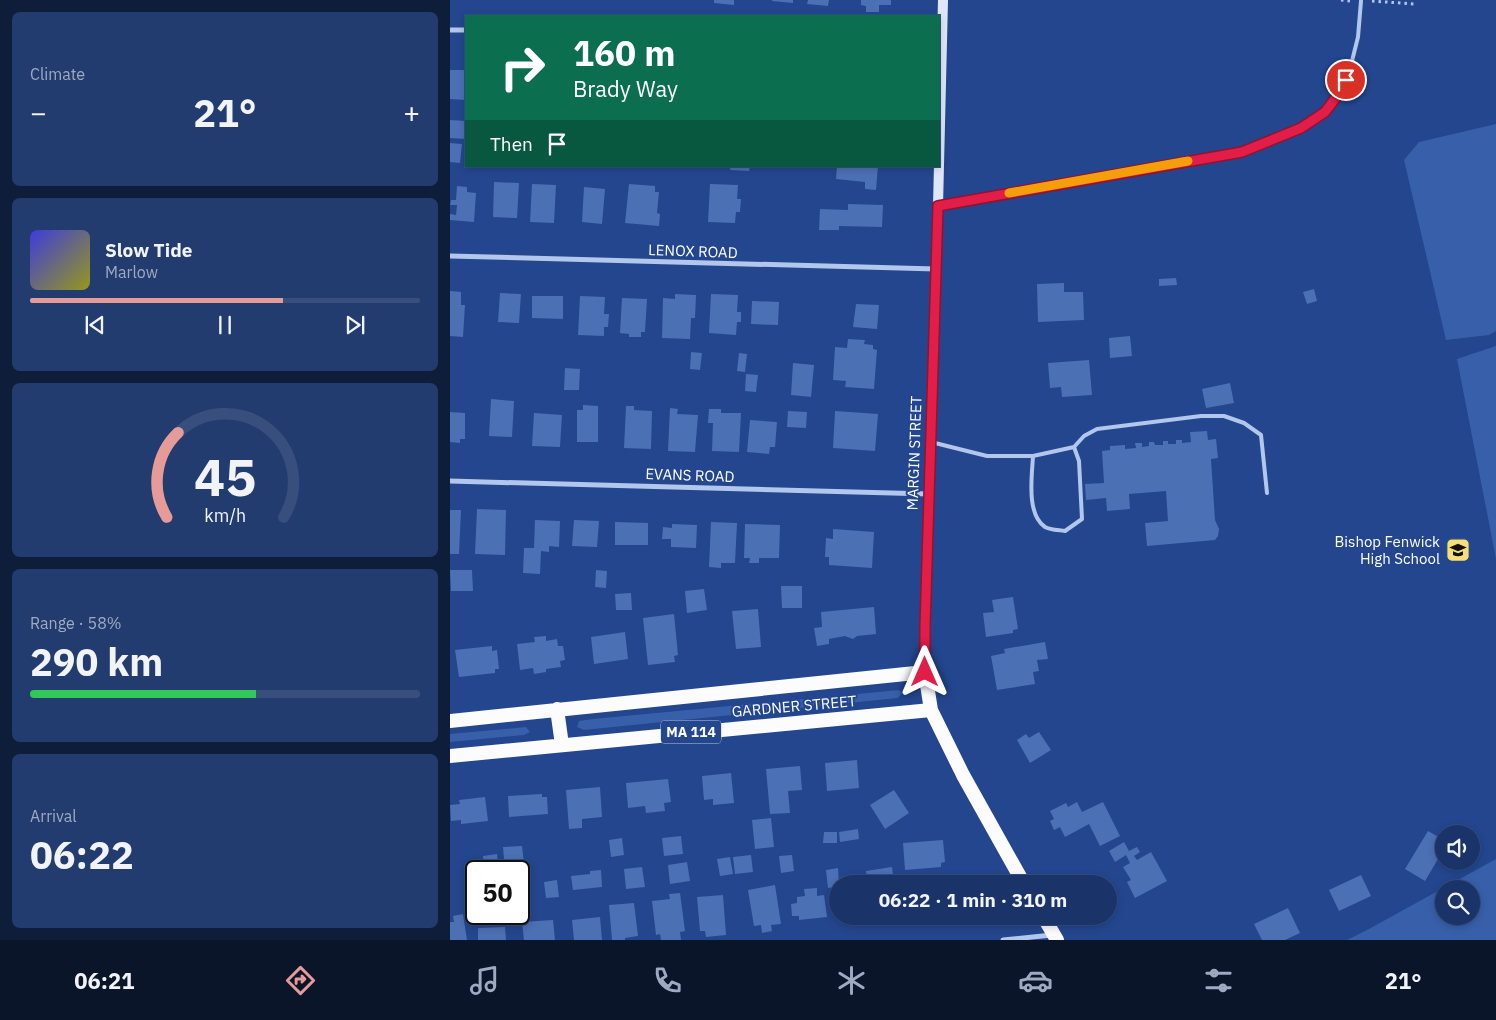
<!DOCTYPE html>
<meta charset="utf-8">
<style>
body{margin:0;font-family:"IBM Plex Sans",sans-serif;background:#233c70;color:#f1f3f6;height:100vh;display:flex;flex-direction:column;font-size:19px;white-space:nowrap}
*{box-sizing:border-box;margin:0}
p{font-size:16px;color:#9faac1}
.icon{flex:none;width:28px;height:28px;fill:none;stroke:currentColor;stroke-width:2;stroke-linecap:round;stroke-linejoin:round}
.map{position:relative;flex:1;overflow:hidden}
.drawer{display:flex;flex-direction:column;gap:12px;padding:12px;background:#0e1d3a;width:450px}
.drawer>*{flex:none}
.guide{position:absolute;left:15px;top:15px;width:475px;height:152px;border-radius:0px;box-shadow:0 2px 8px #0003,0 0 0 1px #384f7e;background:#0b6e4f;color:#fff;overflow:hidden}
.controls{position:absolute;left:985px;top:825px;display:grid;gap:10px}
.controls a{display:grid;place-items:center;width:45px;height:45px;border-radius:50%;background:#1a346a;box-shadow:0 2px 8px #0003,0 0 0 1px #384f7e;font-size:25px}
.speed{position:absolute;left:15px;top:860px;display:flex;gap:10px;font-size:25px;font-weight:700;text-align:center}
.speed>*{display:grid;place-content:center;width:65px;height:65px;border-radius:50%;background:#1a346a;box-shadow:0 2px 8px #0003,0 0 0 1px #384f7e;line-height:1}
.speed .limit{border:2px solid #111;border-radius:8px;background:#fff;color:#111}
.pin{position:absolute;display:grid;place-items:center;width:42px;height:42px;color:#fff;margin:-21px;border:2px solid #fff;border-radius:50%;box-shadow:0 1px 5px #0007}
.me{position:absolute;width:55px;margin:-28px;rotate:0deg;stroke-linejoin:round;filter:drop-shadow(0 0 4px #0008)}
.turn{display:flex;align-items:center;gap:18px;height:105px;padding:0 25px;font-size:22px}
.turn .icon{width:65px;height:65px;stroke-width:2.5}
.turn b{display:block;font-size:35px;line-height:42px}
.then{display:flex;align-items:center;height:48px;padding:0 25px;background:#0003;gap:10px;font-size:19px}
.big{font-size:38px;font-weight:700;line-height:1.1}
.drawer .widget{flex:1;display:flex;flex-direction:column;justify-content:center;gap:8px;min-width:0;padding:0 18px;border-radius:8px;background:#233c70}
.drawer .dial{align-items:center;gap:0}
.dial svg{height:130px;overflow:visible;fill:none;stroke:#384f7e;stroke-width:7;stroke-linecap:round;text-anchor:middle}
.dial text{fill:#f1f3f6;stroke:none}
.song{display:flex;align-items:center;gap:15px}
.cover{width:60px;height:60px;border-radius:8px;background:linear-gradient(135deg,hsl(240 70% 55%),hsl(60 70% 35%))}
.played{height:5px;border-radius:2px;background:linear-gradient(90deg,#e69b98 65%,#384f7e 65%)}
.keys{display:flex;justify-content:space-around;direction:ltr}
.heat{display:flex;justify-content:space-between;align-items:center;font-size:28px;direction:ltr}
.charge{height:8px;border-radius:4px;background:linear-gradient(90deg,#34c759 58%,#384f7e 0)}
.trip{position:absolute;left:379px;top:875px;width:288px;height:50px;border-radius:25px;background:#1a346a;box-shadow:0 2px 8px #0003,0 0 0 1px #384f7e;font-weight:700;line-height:50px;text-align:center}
.tab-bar{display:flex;height:80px;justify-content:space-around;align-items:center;background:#0a152a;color:#9faac1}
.tab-bar .icon{width:35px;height:35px}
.tab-bar .active{color:#e69b98}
.tab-bar b{font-size:22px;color:#f1f3f6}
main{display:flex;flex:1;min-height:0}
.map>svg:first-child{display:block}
.green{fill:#385faa;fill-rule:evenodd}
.building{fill:#4c70b4}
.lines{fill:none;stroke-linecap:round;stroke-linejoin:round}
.path{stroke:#b3c6eb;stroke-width:3;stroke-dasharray:2.5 4;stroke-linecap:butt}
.service{stroke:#b3c6eb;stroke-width:4}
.minor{stroke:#b3c6eb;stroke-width:5}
.secondary{stroke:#dee7f9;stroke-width:10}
.trunk{stroke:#fcfcff;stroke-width:14}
.route-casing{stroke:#92132f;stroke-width:12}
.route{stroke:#e11d48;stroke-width:9}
.slow{stroke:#f59e0b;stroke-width:9}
.labels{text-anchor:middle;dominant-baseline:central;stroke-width:4;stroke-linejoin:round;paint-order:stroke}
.shield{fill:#23468e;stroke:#bdc8dd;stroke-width:1}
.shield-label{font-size:14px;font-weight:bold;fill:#fff}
.street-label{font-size:15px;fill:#fff;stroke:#23468e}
.poi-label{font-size:15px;fill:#fff;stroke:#23468e;text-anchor:end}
</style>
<main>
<section class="drawer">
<div class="widget"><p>Climate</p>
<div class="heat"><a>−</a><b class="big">21°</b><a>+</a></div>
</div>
<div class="widget">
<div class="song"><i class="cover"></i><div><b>Slow Tide</b><p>Marlow</p></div></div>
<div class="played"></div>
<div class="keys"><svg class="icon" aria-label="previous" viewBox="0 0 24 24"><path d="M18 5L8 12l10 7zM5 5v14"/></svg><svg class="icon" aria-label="pause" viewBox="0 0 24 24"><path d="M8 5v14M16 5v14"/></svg><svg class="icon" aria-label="next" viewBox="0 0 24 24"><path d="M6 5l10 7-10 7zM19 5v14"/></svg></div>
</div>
<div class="widget dial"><svg viewBox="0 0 100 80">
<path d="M14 69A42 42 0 1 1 86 69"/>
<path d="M14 69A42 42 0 0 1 21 17" stroke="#e69b98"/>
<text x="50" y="56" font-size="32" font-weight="700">45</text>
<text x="50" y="72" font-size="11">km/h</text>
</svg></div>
<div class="widget"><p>Range · 58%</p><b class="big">290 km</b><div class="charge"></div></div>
<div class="widget"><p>Arrival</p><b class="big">06:22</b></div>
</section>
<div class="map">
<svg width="1046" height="940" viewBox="0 0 1046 940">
<rect width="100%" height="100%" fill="#23468e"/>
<path class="green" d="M1046,124V331L1039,335L996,340L954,160L969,142Z
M1046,346V559L1007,359Z
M449,690L452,693L448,698L134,730L127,727L129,721L143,719Z
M76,727L80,732L74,735L0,742V734Z
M1046,859V940H897L917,930ZM994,889H1021V916H994Z"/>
<path class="building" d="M264,0H284V5L264,3Z
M322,0H343V3L322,1Z
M358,0H379L378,6L357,4Z
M411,0H441V5H429V12H416V6L411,5Z
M0,70H16V100L0,99Z
M0,120L16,121V139L0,138Z
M0,143L12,144L10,163L0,162Z
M281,166H300L299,171L280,170Z
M387,166H428L426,190L415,189V182L386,179Z
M44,182L69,183L67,218L43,217Z
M82,184L106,185L104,223L80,222Z
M179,184L205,186V192H209L207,213L210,214L209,226L175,223Z
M260,184L288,185L287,199H291L290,212H286L285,223L258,222Z
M7,186L17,187V192L26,193L24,222L0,220V214L6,215L7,205H0L1,200H6Z
M134,187L155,189L152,224L132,222Z
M398,204L433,205L432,227L389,226V230H369L370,209L398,210Z
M726,278L727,285L709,286V279Z
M614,283V292H633L634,320L588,322L587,284Z
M864,289L867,301L857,304L853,292Z
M0,291L11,292V305H15L13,337L0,336Z
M50,293L71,294L69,323L48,322Z
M225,294L246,295L245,318H241L240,339L212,338L213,298L225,299Z
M261,294L288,295L287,312H291V322H287L286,335L259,333Z
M82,296H113V319L82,318Z
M130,296L155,297L154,314H159L158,327H154V336L128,335Z
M172,298L197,299L195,332H191V337H179V334L170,333Z
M302,301L329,302L328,325L301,324Z
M406,304L429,305L427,329L403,327Z
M680,336L682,356L660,358L659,338Z
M398,339L415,340L414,344L423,345V349L427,350L424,389L395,387L396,381L383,380L385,347L397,348Z
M241,352L252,353L250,370L240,369Z
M289,353L297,354L295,372L287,371Z
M639,360L642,395L612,397L611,387L600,388L598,363Z
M343,363L364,365L361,397L341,395Z
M115,368L130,369L129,390H114Z
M296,374L308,375L306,392L295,391Z
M780,383L784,403L756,408L752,389Z
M41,399L64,401L62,437L39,436Z
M133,405L148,406V442H127V410H133Z
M176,406H184V410L202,411L201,449L174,448Z
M220,408L228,409L227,414L248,415L245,452L218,451Z
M259,409H271V413H291L289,452L262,451L263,423H258Z
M338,411L357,412L356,428L337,427Z
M385,411L428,414L425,451L383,448Z
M0,412L15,413V439H10V443L0,442Z
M84,413L112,415L110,447L82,446Z
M300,420L327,422L325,447H320L319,454L297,452Z
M757,431L758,440L766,439L768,458L761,459L765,520L769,529L768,536L765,540L697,546L695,523L718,521L716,491L679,494L680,509L657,511L656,498L636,500L635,484L654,483L652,451L660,450V446L675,445V449L686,448L685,443H692V447L699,446V442H704L705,445H713V441H718V444H726V440H732V443L741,442L740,432Z
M27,509L56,510L55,555L25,554Z
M0,510H11L9,554H0Z
M85,520L110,521L109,547L99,546V552L91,551L90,574L73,573L74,548H84Z
M124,520L149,521L147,547L122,546Z
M165,522L198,523V545H165Z
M261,522L287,523L285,563H271V568L259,567Z
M222,524L247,525L246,548L221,547V539H212L213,527L222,528Z
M295,524L330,525L329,558H309V563H299L300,558H294Z
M383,529L424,532L422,568L379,565V557H375L376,538L383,539Z
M0,570H22L23,591H1Z
M146,570L157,571L156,588L145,587Z
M331,586H352V608H332Z
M254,589L257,610L237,613L235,591Z
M181,593L182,610H166L165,594Z
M563,597L568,629L563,630V633L536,637L533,613L544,612L542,600Z
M424,607L426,634L407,636L403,639L395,636L379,639V644L367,646L364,628L372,627L371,612Z
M308,609L311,647L286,649L282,611Z
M224,614L228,655L224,656L225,662L198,665L193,618Z
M175,632L178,659L144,664L141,637Z
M96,636V641L107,639L108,646H113L115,660L110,661L111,667L96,669V672L84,674L83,668L70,670L67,644L85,642L84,637Z
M595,642L598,659L587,660L589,671L583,672L585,684L547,690L541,656L555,653L554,649Z
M42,646V651L47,650L49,669H45V673L9,677L5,650Z
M589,732L601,750L580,763L567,740L576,734L579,738Z
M407,760L409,788L377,791L375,763Z
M350,766L352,790L338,791L340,813L320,814L316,769Z
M281,773L284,803L263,805V799L254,800L252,776Z
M218,779L221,802L214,803L215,811L196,813L195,806L178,808L176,783Z
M150,787L152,817L132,819V828L119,829L116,790Z
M444,790L459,813L435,829L420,805Z
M92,794V797H97L98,814L59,817L58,796Z
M35,797L38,821L11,824V820L1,821L0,805L10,804L9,800Z
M627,802L632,812L653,802L670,836L650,846L639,824L615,837L610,827L604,830L600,821L604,819L600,811L616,803L618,807Z
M321,818L324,847L305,849L302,820Z
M408,829L409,839L390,842L389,832Z
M978,831L994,840V849L975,881L955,869Z
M374,832H387V843H373Z
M231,836L233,854L214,856L212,838Z
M172,838L174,855L161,857L159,840Z
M493,840L495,862L491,863V867L455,870L453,843Z
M674,842L679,851L687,847L690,852L684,856L687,860L701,852L717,881L685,898L677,882L681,880L673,867L680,863L676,855L665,862L659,851Z
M72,846L75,872L55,871L53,847Z
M47,854L49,871L34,870L33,856Z
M301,855L303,872L285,874L283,857Z
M342,855L344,871L331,873L329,856Z
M280,857L283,874L270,876L267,859Z
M237,862L240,881L220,884L218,865Z
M192,867L195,887L176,889L174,869Z
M442,867L444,884H418L416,871Z
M388,868L389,884H388V887L378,888L376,870Z
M151,870L152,887L123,890L121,876L140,874V871Z
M409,875L410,881H416V884H392L391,877Z
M911,875L921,896L889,911L879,890Z
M510,879V884H466V882Z
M107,880L109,897L96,898L94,882Z
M325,885L331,924L321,925L322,931L312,933L311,925L304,926L298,890Z
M367,888V896L374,895L377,917L349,920V916H342L341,904L347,903V897L355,896L354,889Z
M230,893L235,931L230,932L231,940H211L210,934L206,935L202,901L220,899L219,894Z
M273,895L276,935L256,937L255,931H250L247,897Z
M184,903L188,936L175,938V940H162L159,905Z
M838,908L850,933L835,940H812L804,924Z
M13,914L17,940H0V922H4L3,916Z
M394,916H416L417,920L395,922Z
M150,917L152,940H124L122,920Z
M103,920L105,940H74L72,922Z
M55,927L56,940H28V928Z"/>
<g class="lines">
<path class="path" d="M891,0L901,1
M922,1L964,4"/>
<path class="service" d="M488,206L792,152L851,128L875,112L891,91L900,69L908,37L911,1
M481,442L537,456H583L624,447L634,436L647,429L751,416H774L794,423L811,435L817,493
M583,456C582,476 576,514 595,527C600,530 609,530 615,531L632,519L629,461L624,447"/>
<path class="minor" d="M0,30H16
M0,256L486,269
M0,481L479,494
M553,940L602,935"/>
<path class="secondary" d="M475,672V627L488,206L493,0"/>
<path class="trunk" d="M107,709L112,745
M0,721L475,672L481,710L513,775L574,884
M0,756L481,710
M593,916L607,940"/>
</g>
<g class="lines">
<g class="route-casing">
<path id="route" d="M475,672V627L488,206L792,152L851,128L875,112L891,91L896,80"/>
</g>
<use href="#route" class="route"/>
<path class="slow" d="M559,193L738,161"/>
</g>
<defs>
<g id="school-square" transform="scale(1.25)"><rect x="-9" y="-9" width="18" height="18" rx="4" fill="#f6df76" stroke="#23468e"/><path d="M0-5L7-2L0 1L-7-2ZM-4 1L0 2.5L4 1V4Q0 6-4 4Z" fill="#111"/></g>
</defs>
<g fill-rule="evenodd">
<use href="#school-square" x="1008" y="550"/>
</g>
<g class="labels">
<rect class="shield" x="211" y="720.5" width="60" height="23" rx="4"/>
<g class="shield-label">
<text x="241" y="732">MA 114</text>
</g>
<g class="street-label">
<text transform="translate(243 251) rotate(2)">LENOX ROAD</text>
<text transform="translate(464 453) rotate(-88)">MARGIN STREET</text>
<text transform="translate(240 475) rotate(2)">EVANS ROAD</text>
<text transform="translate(344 706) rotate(-5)">GARDNER STREET</text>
</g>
<g class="poi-label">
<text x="990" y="541">Bishop Fenwick<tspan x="990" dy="17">High School</tspan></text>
</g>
</g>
</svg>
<div class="controls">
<a><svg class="icon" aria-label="sound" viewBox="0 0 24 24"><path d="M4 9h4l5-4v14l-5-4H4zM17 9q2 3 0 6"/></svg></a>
<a><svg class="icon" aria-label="search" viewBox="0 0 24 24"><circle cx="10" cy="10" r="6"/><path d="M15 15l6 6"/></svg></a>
</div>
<div class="speed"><div class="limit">50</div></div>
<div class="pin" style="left:896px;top:80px;background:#d93025"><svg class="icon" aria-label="arrive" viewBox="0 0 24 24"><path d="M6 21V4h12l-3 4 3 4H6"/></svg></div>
<svg class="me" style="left:475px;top:672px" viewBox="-20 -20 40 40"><path d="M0-17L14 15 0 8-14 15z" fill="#e11d48" stroke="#fff" stroke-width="4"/></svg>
<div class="trip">06:22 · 1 min · 310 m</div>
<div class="guide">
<div class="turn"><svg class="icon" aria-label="right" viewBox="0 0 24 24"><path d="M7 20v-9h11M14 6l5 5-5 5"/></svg><div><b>160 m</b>Brady Way</div></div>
<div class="then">Then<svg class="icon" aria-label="arrive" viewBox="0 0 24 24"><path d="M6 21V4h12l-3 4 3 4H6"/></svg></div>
</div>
</div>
</main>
<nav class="tab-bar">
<b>06:21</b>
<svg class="icon active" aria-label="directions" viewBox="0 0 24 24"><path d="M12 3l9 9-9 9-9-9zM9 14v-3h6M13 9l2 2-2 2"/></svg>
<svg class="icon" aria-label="music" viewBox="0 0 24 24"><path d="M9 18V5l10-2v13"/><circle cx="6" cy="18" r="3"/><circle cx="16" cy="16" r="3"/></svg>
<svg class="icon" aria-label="phone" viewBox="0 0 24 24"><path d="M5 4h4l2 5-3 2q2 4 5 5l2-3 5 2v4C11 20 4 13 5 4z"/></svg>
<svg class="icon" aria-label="climate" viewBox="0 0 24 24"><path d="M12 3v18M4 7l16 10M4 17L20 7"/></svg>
<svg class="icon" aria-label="car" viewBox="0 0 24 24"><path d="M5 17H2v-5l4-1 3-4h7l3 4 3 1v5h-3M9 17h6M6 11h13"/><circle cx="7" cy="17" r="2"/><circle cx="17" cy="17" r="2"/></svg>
<svg class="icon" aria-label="filters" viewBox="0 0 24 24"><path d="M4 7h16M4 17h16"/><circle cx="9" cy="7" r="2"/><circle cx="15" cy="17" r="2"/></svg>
<b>21°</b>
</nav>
